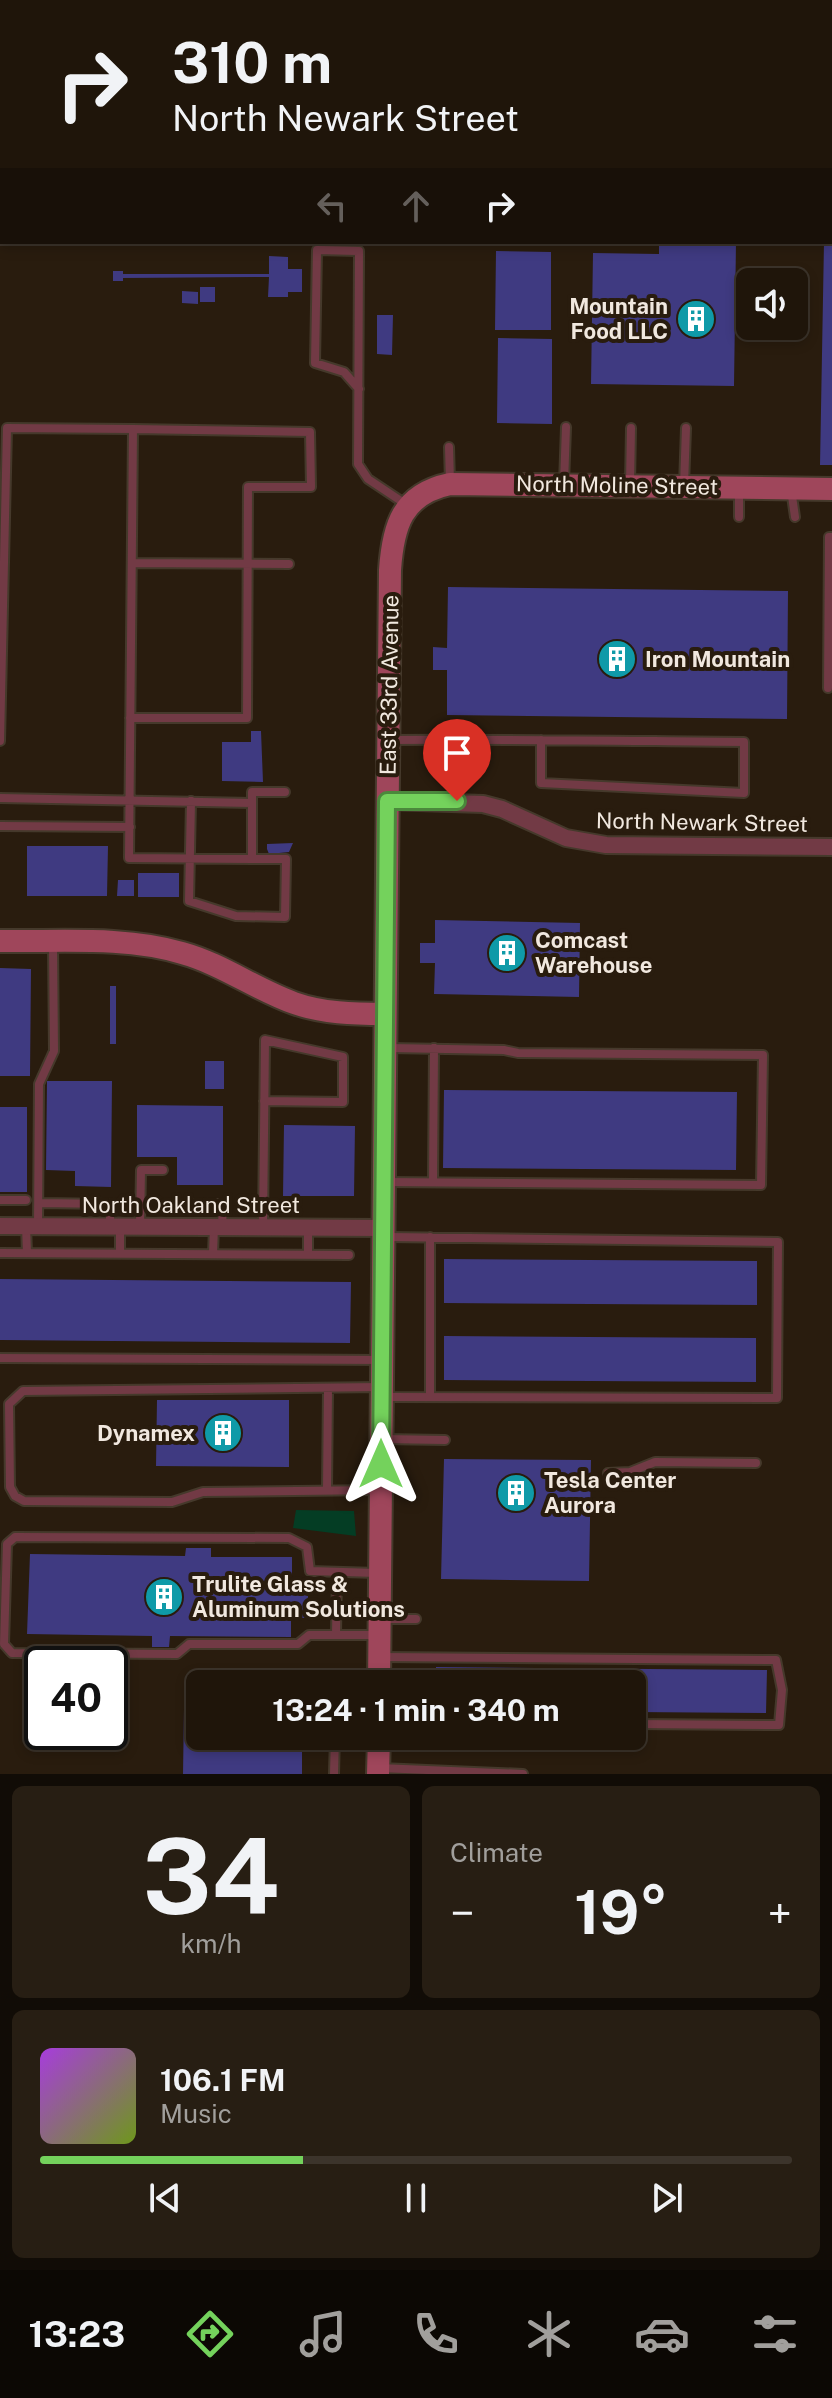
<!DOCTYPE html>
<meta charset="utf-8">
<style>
body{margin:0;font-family:"Public Sans",sans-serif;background:#271e13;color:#f1f3f6;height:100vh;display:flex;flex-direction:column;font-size:30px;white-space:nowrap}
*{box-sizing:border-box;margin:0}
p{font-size:26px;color:#a19f9c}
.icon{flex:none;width:44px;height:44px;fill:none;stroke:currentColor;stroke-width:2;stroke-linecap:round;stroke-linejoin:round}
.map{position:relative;height:1774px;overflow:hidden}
.details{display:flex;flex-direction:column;gap:12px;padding:12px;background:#110c06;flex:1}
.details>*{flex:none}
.hud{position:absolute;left:0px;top:0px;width:832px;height:244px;box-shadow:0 4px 12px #0003,0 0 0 2px #3c342b;background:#1f150a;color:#f1f3f6;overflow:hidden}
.fabs{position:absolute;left:736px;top:268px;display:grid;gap:16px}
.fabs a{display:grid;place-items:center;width:72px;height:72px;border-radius:12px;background:#1f150a;box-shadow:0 4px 12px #0003,0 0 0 2px #3c342b;font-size:40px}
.speed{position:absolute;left:24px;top:1646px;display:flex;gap:16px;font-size:40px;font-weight:700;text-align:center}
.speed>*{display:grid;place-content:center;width:104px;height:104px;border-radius:50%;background:#1f150a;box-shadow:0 4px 12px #0003,0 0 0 2px #3c342b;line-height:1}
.speed .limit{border:4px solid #111;border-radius:12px;background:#fff;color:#111}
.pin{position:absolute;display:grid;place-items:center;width:68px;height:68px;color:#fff;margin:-82px -34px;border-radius:50% 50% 50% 0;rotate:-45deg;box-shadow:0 0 8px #0007}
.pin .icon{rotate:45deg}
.me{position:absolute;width:88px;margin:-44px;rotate:0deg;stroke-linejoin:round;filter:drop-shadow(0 0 6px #0008)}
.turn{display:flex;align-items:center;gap:28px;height:168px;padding:0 40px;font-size:36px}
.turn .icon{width:104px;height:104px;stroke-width:2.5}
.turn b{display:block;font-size:56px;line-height:68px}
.lanes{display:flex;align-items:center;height:76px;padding:0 40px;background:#0003;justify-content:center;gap:40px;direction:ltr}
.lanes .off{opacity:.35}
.big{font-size:60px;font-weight:700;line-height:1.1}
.details .card{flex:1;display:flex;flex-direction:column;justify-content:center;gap:12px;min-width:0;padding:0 28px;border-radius:12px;background:#271e13}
.details .dial{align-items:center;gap:0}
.dial b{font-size:104px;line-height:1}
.song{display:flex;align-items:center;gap:24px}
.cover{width:96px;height:96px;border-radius:12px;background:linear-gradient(135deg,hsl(280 70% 55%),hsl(80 70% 35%))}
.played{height:8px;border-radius:4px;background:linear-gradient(90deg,#74d25c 35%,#3c342b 35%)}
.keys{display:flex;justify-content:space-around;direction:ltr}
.heat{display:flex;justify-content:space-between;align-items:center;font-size:44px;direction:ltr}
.details .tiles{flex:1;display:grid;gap:12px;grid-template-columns:1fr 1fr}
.card:last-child{grid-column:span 2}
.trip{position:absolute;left:186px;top:1670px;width:460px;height:80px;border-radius:12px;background:#1f150a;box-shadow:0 4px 12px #0003,0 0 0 2px #3c342b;font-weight:700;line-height:80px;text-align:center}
.menu{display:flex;height:128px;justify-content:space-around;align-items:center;background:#0c0804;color:#a19f9c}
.menu .icon{width:56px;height:56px}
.menu .selected{color:#74d25c}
.menu b{font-size:36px;color:#f1f3f6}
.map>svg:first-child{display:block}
.green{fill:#043d24}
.building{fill:#3f3a81}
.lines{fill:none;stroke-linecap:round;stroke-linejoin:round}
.lane-casing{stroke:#45392b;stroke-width:12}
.street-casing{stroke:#45392b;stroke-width:20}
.secondary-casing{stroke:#45392b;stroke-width:26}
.lane{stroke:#723a45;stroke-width:8}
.street{stroke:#723a45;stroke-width:16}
.secondary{stroke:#9f465b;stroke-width:22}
.route-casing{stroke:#4b883c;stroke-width:20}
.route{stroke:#74d25c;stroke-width:14}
.labels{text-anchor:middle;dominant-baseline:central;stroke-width:8;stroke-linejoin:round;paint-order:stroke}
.poi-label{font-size:22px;font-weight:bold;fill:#f1e8df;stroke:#291c0e;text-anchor:start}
.street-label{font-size:22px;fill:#f1e8df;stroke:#291c0e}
</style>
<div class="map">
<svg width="832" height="1774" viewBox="0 0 832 1774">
<rect width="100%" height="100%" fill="#291c0e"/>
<path class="green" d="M0,0H496L2,2V162Z
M296,1510L354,1511L356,1536L293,1528Z"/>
<path class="building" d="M659,242H736L734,386L591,384L593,253L659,254Z
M824,242H832V465H820Z
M496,251L551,252V330H495Z
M269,256L288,257V269H302V292H288V297H268L269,277L123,278V281H113V271H123V274H269Z
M200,287H215V302H200Z
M182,291L198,292V304L182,303Z
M377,315H393L392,355L377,354Z
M498,338L552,339V424L497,423Z
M448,587L788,591L787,719L447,715V670H433V647L447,648Z
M251,731H261L263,782L222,781V742H251Z
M293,843L289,852L269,854L267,849V844Z
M27,846H108L107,896H27Z
M138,873H179V897H138Z
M118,880H134V896H117Z
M435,920L580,923L579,997L434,994L435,963H420V943H435Z
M0,968L31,969L30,1076H0Z
M110,986H116V1044H110Z
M205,1061H224V1089H205Z
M47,1081H112L111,1187L75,1186V1171L46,1170Z
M444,1090L737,1092L736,1170L443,1168Z
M137,1105L223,1106V1185H177V1157H137Z
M0,1107H27V1192H0Z
M284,1125L355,1126L354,1196H283Z
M444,1259L757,1261V1305L444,1303Z
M0,1279L351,1282L350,1343L0,1340Z
M444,1336L756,1338V1382L444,1380Z
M157,1400H289V1467L156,1466Z
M444,1459L591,1460L589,1581L441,1579Z
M186,1548H211V1557H292V1594H308V1600L312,1601L311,1618H291V1637L170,1636L169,1647H152V1636L27,1634L30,1554L185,1556Z
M436,1667L767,1670L766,1713L632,1712V1684H436Z
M184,1709H200V1736H302V1774H183Z"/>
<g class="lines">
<g class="lane-casing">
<path id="lane" d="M359,389L344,372L315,363L317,250L359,251L358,464L368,479L407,505
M449,447L450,482
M564,484L566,427
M630,485L631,428
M684,486L686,428
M791,489L795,517
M739,517V489
M132,563L289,564
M828,688L829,537H832
M130,718H247L248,487H311L310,432L133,429L129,858L252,859
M388,740C507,739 625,741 744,742V793L541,783V740
M0,741L7,428L133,429
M0,798L252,803
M191,801L189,901L236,916L285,917L286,859H252V792H285
M0,826L130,827
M384,1182L761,1185L763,1055L518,1053L504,1050L389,1048
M433,1182L434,1048
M0,1200H26
M40,1203L110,1204V1227
M183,1204H223L222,1227
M26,1226L27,1253
M38,1226L39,1084L54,1051L53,943
M140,1226L141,1170H163
M263,1227L265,1040L343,1057V1102L264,1101
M430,1237V1397
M0,1253L349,1255
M120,1253V1227
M213,1254L214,1227
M308,1255V1228
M0,1358L381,1360
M383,1397L777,1398L778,1242L387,1237
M382,1439L445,1440
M608,1473L630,1472L655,1462L756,1463
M327,1490L328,1389
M380,1490L203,1492L172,1502L24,1501L15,1496L10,1487L9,1404L23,1391L381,1387
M377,1573L310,1571L307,1547L289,1538L15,1537L7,1544L4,1644L12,1653L177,1654L189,1644H298L309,1635H379
M381,1619H416
M336,1635L337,1573
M380,1657L776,1660L782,1690L779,1725L632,1724
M380,1768L523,1774
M334,1774L335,1736"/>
</g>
<g class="street-casing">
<path id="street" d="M387,801L483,804L502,809L566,838L606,845L832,847
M0,1226L382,1228"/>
</g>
<g class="secondary-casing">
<path id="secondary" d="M0,941C59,942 125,936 182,953C222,964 255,989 294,1003C322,1013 354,1014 384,1014
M379,1684L390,570C393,526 402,494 450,484L832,489
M378,1774L379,1736"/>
</g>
<use href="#lane" class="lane"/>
<use href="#street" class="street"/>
<use href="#secondary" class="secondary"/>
</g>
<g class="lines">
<g class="route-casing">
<path id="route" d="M381,1464L387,801H457"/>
</g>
<use href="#route" class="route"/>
</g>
<defs>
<g id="building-disc" transform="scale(2)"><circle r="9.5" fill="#0f9aa8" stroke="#291c0e"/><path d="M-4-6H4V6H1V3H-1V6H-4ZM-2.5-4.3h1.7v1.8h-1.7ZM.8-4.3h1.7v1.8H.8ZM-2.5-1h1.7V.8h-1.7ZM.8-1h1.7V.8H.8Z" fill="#fff"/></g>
</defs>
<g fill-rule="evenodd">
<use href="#building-disc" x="696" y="319"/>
<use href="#building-disc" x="617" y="659"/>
<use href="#building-disc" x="507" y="953"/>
<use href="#building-disc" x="223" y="1433"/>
<use href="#building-disc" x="516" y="1493"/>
<use href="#building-disc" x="164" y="1597"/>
</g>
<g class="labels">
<g class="poi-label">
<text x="668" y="306" text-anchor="end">Mountain<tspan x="668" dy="25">Food LLC</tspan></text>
<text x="645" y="659">Iron Mountain</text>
<text x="535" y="940">Comcast<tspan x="535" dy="25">Warehouse</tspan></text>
<text x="195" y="1433" text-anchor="end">Dynamex</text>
<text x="544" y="1480">Tesla Center<tspan x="544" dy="25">Aurora</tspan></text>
<text x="192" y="1584">Trulite Glass &amp;<tspan x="192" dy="25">Aluminum Solutions</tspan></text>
</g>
<g class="street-label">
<text transform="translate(617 485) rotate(1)">North Moline Street</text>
<text transform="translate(389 685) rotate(-89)">East 33rd Avenue</text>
<text transform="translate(702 822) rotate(1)">North Newark Street</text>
<text x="191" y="1205">North Oakland Street</text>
</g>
</g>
</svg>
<div class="fabs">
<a><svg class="icon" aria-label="sound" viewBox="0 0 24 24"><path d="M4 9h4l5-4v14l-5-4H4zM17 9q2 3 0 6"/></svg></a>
</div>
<div class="speed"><div class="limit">40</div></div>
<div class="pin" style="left:457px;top:801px;background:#d93025"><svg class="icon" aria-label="arrive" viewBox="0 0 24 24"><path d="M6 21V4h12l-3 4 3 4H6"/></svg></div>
<svg class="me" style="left:381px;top:1464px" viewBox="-20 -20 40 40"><path d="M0-17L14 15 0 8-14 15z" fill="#74d25c" stroke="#fff" stroke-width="4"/></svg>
<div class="trip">13:24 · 1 min · 340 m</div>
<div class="hud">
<div class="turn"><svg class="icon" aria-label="right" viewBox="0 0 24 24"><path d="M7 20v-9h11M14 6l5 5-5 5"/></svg><div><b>310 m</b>North Newark Street</div></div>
<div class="lanes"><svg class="icon off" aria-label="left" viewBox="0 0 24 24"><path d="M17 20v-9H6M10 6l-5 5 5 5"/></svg><svg class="icon off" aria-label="ahead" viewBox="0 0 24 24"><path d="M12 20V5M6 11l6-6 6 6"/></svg><svg class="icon" aria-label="right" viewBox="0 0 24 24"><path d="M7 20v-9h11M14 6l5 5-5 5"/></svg></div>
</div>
</div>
<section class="details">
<div class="tiles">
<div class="card dial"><b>34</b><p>km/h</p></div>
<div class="card"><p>Climate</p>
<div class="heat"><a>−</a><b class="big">19°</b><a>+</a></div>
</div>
<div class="card">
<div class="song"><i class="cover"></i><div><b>106.1 FM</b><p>Music</p></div></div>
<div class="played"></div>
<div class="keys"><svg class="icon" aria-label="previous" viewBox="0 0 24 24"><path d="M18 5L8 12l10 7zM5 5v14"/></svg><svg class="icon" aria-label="pause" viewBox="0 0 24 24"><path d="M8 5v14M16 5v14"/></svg><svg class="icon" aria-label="next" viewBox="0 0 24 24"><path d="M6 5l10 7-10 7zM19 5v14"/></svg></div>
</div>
</div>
</section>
<nav class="menu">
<b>13:23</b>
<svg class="icon selected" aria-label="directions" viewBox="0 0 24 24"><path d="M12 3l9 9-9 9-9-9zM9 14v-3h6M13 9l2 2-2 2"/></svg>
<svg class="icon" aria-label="music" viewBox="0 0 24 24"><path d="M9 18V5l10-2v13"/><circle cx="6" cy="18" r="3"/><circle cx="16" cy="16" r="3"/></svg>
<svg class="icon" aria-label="phone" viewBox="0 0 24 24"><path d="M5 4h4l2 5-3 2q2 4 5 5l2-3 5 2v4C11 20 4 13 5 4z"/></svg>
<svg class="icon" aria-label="climate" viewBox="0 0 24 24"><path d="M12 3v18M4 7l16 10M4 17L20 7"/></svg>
<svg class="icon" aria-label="car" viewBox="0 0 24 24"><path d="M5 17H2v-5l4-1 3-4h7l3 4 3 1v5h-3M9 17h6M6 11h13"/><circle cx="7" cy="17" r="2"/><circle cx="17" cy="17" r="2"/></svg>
<svg class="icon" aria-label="filters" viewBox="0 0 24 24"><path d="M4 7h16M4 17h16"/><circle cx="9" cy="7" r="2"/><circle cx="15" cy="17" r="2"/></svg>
</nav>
